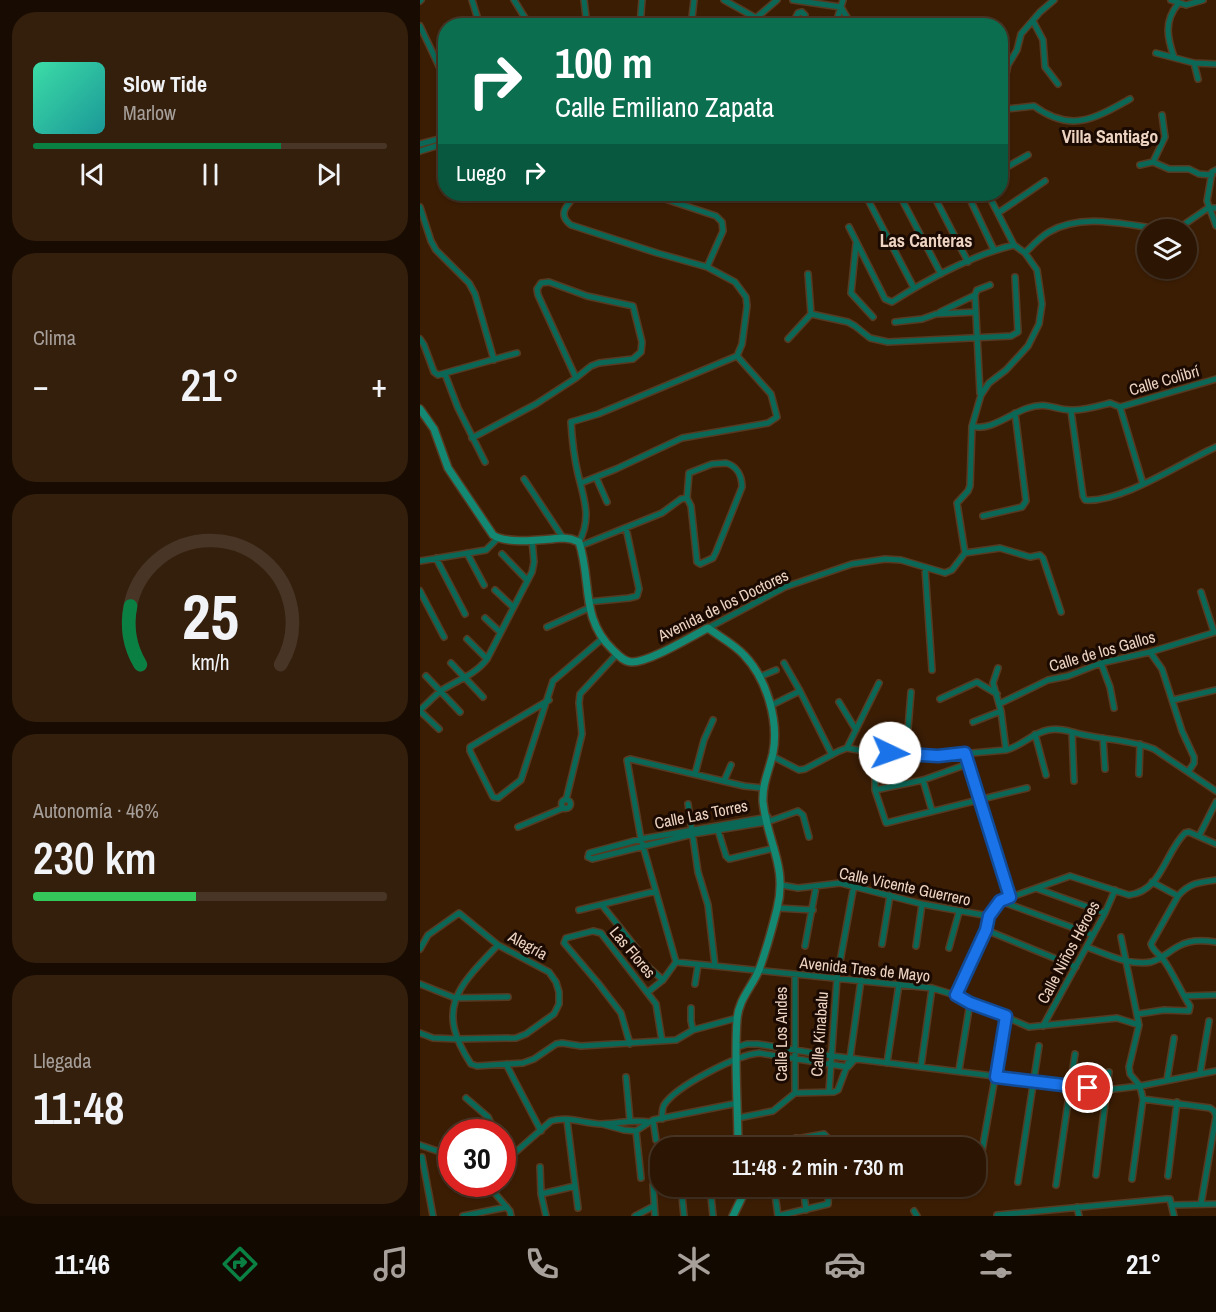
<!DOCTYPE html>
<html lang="es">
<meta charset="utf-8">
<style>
body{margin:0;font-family:"Archivo Narrow",sans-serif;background:#341f0d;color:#f1f3f6;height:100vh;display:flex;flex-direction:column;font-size:22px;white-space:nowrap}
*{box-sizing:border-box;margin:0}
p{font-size:20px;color:#a69f9a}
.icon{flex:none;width:33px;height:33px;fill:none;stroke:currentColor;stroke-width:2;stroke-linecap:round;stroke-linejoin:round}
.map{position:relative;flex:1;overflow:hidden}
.sheet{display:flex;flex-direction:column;gap:12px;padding:12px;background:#180c02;width:420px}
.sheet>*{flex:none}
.top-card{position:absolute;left:18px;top:18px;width:570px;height:183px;border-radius:24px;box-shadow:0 2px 4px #0004,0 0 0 2px #483525;background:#0b6e4f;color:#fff;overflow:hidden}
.fabs{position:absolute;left:717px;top:219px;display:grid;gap:12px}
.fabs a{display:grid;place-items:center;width:60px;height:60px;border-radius:50%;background:#2c1603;box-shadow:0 2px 4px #0004,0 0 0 2px #483525;font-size:30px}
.speed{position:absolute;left:18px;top:1119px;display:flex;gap:12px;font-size:30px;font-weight:700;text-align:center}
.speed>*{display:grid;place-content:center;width:78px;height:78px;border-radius:50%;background:#2c1603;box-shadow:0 2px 4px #0004,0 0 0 2px #483525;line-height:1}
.speed .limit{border:9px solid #d22;background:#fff;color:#111}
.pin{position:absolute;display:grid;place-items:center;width:51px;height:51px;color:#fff;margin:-26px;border:3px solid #fff;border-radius:50%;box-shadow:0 2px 6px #0007}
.me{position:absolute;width:66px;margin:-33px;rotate:93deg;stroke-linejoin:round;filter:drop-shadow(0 0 4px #0008)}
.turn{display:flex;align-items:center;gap:21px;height:126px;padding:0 18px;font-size:27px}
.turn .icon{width:78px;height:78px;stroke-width:2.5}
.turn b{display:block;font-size:42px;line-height:51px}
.then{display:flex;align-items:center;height:57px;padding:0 18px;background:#0003;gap:12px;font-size:22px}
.big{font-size:45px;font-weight:600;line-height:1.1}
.sheet .tile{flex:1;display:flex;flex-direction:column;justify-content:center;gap:9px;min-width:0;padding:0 21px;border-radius:24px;background:#341f0d}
.sheet .dial{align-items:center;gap:0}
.dial svg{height:156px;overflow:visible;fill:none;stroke:#483525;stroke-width:7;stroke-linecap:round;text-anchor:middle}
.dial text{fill:#f1f3f6;stroke:none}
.song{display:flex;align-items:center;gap:18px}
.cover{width:72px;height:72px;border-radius:9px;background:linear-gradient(135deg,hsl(160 70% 55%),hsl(180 70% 35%))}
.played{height:6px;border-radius:3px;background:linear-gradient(90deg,#0b8043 70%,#483525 70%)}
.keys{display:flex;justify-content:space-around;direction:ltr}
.heat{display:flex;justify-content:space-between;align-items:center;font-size:33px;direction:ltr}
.charge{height:9px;border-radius:4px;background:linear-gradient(90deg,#34c759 46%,#483525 0)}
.trip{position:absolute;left:230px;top:1137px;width:336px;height:60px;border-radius:24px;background:#2c1603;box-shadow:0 2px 4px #0004,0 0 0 2px #483525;font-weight:600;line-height:60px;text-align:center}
.tabs{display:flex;height:96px;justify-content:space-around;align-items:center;background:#120901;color:#a69f9a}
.tabs .icon{width:42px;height:42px}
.tabs .active{color:#0b8043}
.tabs b{font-size:27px;color:#f1f3f6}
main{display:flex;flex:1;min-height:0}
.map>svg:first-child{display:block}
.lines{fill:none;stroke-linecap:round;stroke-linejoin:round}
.street-casing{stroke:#573a22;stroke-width:8}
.secondary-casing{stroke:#573a22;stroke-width:10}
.street{stroke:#0b6756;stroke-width:5}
.secondary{stroke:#138872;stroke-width:7}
.route-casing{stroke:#114b97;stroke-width:15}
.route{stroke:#1a73e8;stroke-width:10}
.labels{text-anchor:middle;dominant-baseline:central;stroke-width:6;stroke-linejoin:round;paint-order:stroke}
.street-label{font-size:16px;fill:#edd3c2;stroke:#1b0a01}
.neighbourhood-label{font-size:18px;font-weight:bold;fill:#edd3c2;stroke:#1b0a01}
</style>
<main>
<section class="sheet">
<div class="tile">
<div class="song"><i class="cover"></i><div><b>Slow Tide</b><p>Marlow</p></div></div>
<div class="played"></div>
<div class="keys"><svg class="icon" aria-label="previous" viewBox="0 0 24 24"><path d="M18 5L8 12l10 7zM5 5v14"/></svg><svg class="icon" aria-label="pause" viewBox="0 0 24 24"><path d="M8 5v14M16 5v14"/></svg><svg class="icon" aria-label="next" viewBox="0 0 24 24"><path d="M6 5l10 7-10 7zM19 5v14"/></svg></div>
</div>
<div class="tile"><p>Clima</p>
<div class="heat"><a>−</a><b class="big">21°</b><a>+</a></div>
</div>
<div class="tile dial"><svg viewBox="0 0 100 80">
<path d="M14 69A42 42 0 1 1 86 69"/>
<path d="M14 69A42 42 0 0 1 9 39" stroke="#0b8043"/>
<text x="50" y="56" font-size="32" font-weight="700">25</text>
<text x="50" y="72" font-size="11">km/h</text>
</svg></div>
<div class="tile"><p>Autonomía · 46%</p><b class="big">230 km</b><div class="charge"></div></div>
<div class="tile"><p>Llegada</p><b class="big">11:48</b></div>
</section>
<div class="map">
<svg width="796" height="1216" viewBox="0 0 796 1216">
<rect width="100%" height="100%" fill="#3b1d04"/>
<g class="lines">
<g class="street-casing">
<path id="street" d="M52,0L60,26
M94,0L110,26
M164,0L167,26
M304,0L336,18
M373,0L421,7
M751,0L766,5L783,0
M0,1L1,0
M421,7L432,26
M613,21L623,40L625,67L638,84
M0,26L26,81
M220,26L222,0
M271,26L274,0
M331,26L336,18L357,0
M375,26L380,20L384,19L385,15L382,12L378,13L376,17L380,20
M415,26L423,0
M736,53L774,63L796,64
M754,57C747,37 744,21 758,4
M774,63L778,79
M580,90L585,79L588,65L597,50L601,34L620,12L634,0
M580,106L586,109L614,106C651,133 674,119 710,99
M0,144L26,137
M0,151L26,143
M733,162L745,137L742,115
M720,165L733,162L749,169H769L779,174L792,175
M796,170L792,172L787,201L796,226
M580,171L608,155
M157,194C148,204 136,214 151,225L237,253L287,267L315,282L326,297L327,306L322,344L317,356L178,414L151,422C152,439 154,457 158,474C164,499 172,518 159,542
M230,194L296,216L302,222L303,231L287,267
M445,194L494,288
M479,194L521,274
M513,194L548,262
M548,195L574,250
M0,207L11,241L16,250L49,283L55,294L74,360
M578,213L625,181
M429,227L465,299L472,302C506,280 555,254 594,245
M753,230L759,228L788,208H796
M436,244L431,293L453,317
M605,253C612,246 620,237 629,232C666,211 711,227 750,230
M520,312L555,295
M391,314L428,322L435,326L450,338L468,342L591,336L598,332L595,277
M475,322L502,319L516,314L556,312
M0,339L4,345L14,372L18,375L97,353
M368,339L391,314L388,274
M25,374L38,408L65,462
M560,393L555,295L557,290L570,285
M700,407L796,379
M651,411L663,496L665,500C702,503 762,462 796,447
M552,426C570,432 591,413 608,408C628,401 636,411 653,410C665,410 678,406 690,403L700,407L723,484
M52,438L116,404L156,378L171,366L179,363L213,359L221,352L222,342L213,306L167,296L129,282L121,283L117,289L118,295L156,378
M306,463C317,466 322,476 322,487L296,552L293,558L280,564L277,562L271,506L267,498L269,473L292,464Z
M176,477L187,502
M104,479L143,538
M161,483L196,469L262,438L348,423L357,417L351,394L317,356
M563,516L602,507L606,501L595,413
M160,546L242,513L261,499L267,498
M47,553L64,585
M545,553L580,548L610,557L620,555L623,558L641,612
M82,554L107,580
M16,558L45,614
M0,561L66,550L78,538
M505,568L512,670
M75,590L93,607
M0,591L24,637
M781,592L794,632
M168,602L209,598L217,596L219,589L206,528
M65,618L80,632
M127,627L169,608
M288,628L365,587L432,564L465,559L481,560L525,573L532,570L545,553L537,503L548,491L550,486L552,426L561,395L569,383L586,370L608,346L619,324L622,304L617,270L605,253L594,245L568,194
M47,639L67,659
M730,652L742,669L762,731L774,757V763L768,772
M31,663L63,697
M364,663L380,691L412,755
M681,663L690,687L694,708
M578,668L573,683L581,711L586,750
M6,676L40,712
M339,677L356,670
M520,699L557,682L577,694
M129,700L50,747V751L73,797L78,798L101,780L133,681L182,639
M753,700L796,690
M419,702L436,730
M579,704L628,680L648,676L681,663L730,652L796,632
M350,706L380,691
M0,710C7,704 14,696 22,690C38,680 56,674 67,659L112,572L114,562L112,540
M0,711L19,729
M553,722L581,711
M652,732L654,781
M615,734L626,775
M683,738L685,769
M427,748L459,683
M455,753V790L466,823L607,788
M486,753L491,692
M545,753L590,897
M352,756L379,770L385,769L419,751L427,748L455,753L518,756L586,750C602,746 612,733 628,730C643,727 655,734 670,736C691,740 714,741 734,749L796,791
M275,774L284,740L293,720
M719,774L720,744
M503,780L512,811
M304,781L311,765
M455,790L503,780L548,764
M141.5 804a4.5 4.5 0 1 1 9 0a4.5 4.5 0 1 1-9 0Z
M146,800L162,734L159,703L160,694L197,654
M268,804L278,872L288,905L295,966
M98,827L143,808
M298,830L306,856L309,859L355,848
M779,836L796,802
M168,857L172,859L273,834L347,822L378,811L383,815L389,837
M168,857L169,853L221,839L348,817
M732,882L758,896
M361,885L378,888L420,883L502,904L569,916
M618,889L685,913
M580,901L673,935
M182,905L217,949
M357,908L393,910
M159,910L236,891
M566,930L656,967
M701,937L719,1025L709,1067L710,1074L720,1086L723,1099L712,1179
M462,944L470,895
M78,945C39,986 14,1008 51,1064L57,1066L103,1063L114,1059L136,1044L142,1043L161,1046L256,1040L273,1030L317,1018
M385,946L396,887
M496,946L502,904
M667,947C686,954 709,966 731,962C742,959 749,951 759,946C770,939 784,940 796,942
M529,948L539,912
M0,949L8,935L39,913L78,945L129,972L136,982L139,992V1004L134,1014L106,1034L96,1038L38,1039L13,1038L0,1033
M256,962L512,988L535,995L609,1027L697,1018L719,1025
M256,962L221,839L207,760L210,759L324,786L343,788
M225,964L243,980
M375,975V1093
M0,984L35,998L88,997
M275,984L278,965
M228,992L243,980L256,962
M535,995L566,930L569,916L580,901L650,876L709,895C742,891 745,852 765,833L769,832L796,844
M764,996L796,995
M271,1008V1021L273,1030
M718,1014L744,1010L769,1011L770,1006C760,991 754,974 743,959C738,953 733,951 731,944L758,896C769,883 780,882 796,880
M623,1026L685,913L695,890
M210,1044L201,1013L178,983L144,943L146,938L173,931L181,933L236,1004L242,1041
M317,1047L327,1044H338L412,1056L686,1090L720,1086L796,1071
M467,1063L479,984
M86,1064L121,1131
M501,1066L512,988
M539,1070L550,1003
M780,1074L789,1021
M206,1077L210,1121
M747,1080L754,1038
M409,1092L417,978L434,885
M46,1098L68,1117L75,1132
M723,1099L790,1108L794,1111L796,1116L781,1204
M318,1118L353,1111L375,1093L414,1092L418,1090L430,1058L441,980
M242,1119C242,1113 242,1109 244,1105C256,1086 317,1055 339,1053L428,1067L435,1059
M147,1120L158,1208
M233,1120L236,1140
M182,1124L204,1130L216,1131L233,1120L318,1103
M216,1131L221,1178
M376,1138L377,1148
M0,1145L32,1156
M325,1148L404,1134L407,1137V1148
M82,1151L87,1162
M2,1157L13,1216
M560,1162L586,1016
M82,1164L131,1121C146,1116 164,1123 180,1124C196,1124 213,1119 229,1122
M120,1167L121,1194L126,1216
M676,1175L689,1072
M748,1176L757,1102
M598,1182L619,1046
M67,1184L90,1211L91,1216
M636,1185L655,1054
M261,1186L264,1216
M290,1186L293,1216
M354,1186L358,1216L408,1204L409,1186
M383,1186L386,1210
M121,1194L155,1186
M753,1205L796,1204
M657,1207L659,1216
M494,1211L497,1216
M577,1215L746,1199H750L754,1216
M43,1216L87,1207
M215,1216L234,1206
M235,1216L233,1185L235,1180L240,1177"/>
</g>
<g class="secondary-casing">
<path id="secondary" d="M0,409L14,429L28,468L73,535C87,545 126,539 143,538L151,539L159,542C172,581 160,619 193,650C198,655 204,662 212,662C230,662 270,637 288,628C300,637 314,644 324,655C347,679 359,721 353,753C349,771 342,784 343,802C347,842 368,866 357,909C352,929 346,951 339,970C332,987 318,1000 317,1020C314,1060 318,1106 318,1148
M313,1216L324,1193V1186"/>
</g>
<use href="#street" class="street"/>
<use href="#secondary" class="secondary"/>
</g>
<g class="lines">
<g class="route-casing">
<path id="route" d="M470,753L518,756L545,753L590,897L580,901L569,916L566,930L536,995L550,1003L586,1016L576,1077L668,1088"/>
</g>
<use href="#route" class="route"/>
</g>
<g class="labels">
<g class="street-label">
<text transform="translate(744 380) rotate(-16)">Calle Colibrí</text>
<text transform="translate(303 605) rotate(-26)">Avenida de los Doctores</text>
<text transform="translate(682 651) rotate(-16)">Calle de los Gallos</text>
<text transform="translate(281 814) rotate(-11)">Calle Las Torres</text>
<text transform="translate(485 886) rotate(12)">Calle Vicente Guerrero</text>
<text transform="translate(108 945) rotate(29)">Alegría</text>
<text transform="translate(213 952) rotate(50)">Las Flores</text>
<text transform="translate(648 952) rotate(-62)">Calle Niños Héroes</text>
<text transform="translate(445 969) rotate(6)">Avenida Tres de Mayo</text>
<text transform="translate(361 1034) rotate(-90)">Calle Los Andes</text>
<text transform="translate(399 1034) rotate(-86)">Calle Kinabalu</text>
</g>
<g class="neighbourhood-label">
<text x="690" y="136">Villa Santiago</text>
<text x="506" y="240">Las Canteras</text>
</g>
</g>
</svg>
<div class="fabs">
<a><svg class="icon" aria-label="layers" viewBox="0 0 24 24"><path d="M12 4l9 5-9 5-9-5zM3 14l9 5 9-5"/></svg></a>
</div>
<div class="speed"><div class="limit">30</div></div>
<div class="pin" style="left:668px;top:1088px;background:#d93025"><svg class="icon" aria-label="arrive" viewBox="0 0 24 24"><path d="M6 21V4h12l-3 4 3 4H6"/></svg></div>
<svg class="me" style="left:470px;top:753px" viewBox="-20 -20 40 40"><circle r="19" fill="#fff"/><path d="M0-13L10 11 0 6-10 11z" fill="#1a73e8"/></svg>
<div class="trip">11:48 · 2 min · 730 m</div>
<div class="top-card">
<div class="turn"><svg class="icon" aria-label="right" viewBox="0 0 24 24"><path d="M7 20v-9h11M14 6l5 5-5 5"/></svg><div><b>100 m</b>Calle Emiliano Zapata</div></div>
<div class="then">Luego<svg class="icon" aria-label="right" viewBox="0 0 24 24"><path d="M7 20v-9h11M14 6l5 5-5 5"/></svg></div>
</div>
</div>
</main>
<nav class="tabs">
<b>11:46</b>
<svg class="icon active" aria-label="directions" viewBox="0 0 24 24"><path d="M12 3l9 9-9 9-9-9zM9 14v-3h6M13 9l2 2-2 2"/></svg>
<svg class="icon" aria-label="music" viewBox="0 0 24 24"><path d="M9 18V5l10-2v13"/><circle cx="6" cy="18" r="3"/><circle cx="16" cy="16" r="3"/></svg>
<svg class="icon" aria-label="phone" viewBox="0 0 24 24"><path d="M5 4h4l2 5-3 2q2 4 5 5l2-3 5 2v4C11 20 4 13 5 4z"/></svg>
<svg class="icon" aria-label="climate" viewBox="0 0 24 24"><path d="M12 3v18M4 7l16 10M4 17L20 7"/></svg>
<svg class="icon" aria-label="car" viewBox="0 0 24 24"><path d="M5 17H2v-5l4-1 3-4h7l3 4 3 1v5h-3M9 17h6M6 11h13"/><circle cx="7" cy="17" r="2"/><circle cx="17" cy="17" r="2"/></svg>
<svg class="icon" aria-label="filters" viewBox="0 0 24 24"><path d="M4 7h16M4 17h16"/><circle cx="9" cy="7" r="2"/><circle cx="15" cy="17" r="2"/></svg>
<b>21°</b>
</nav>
